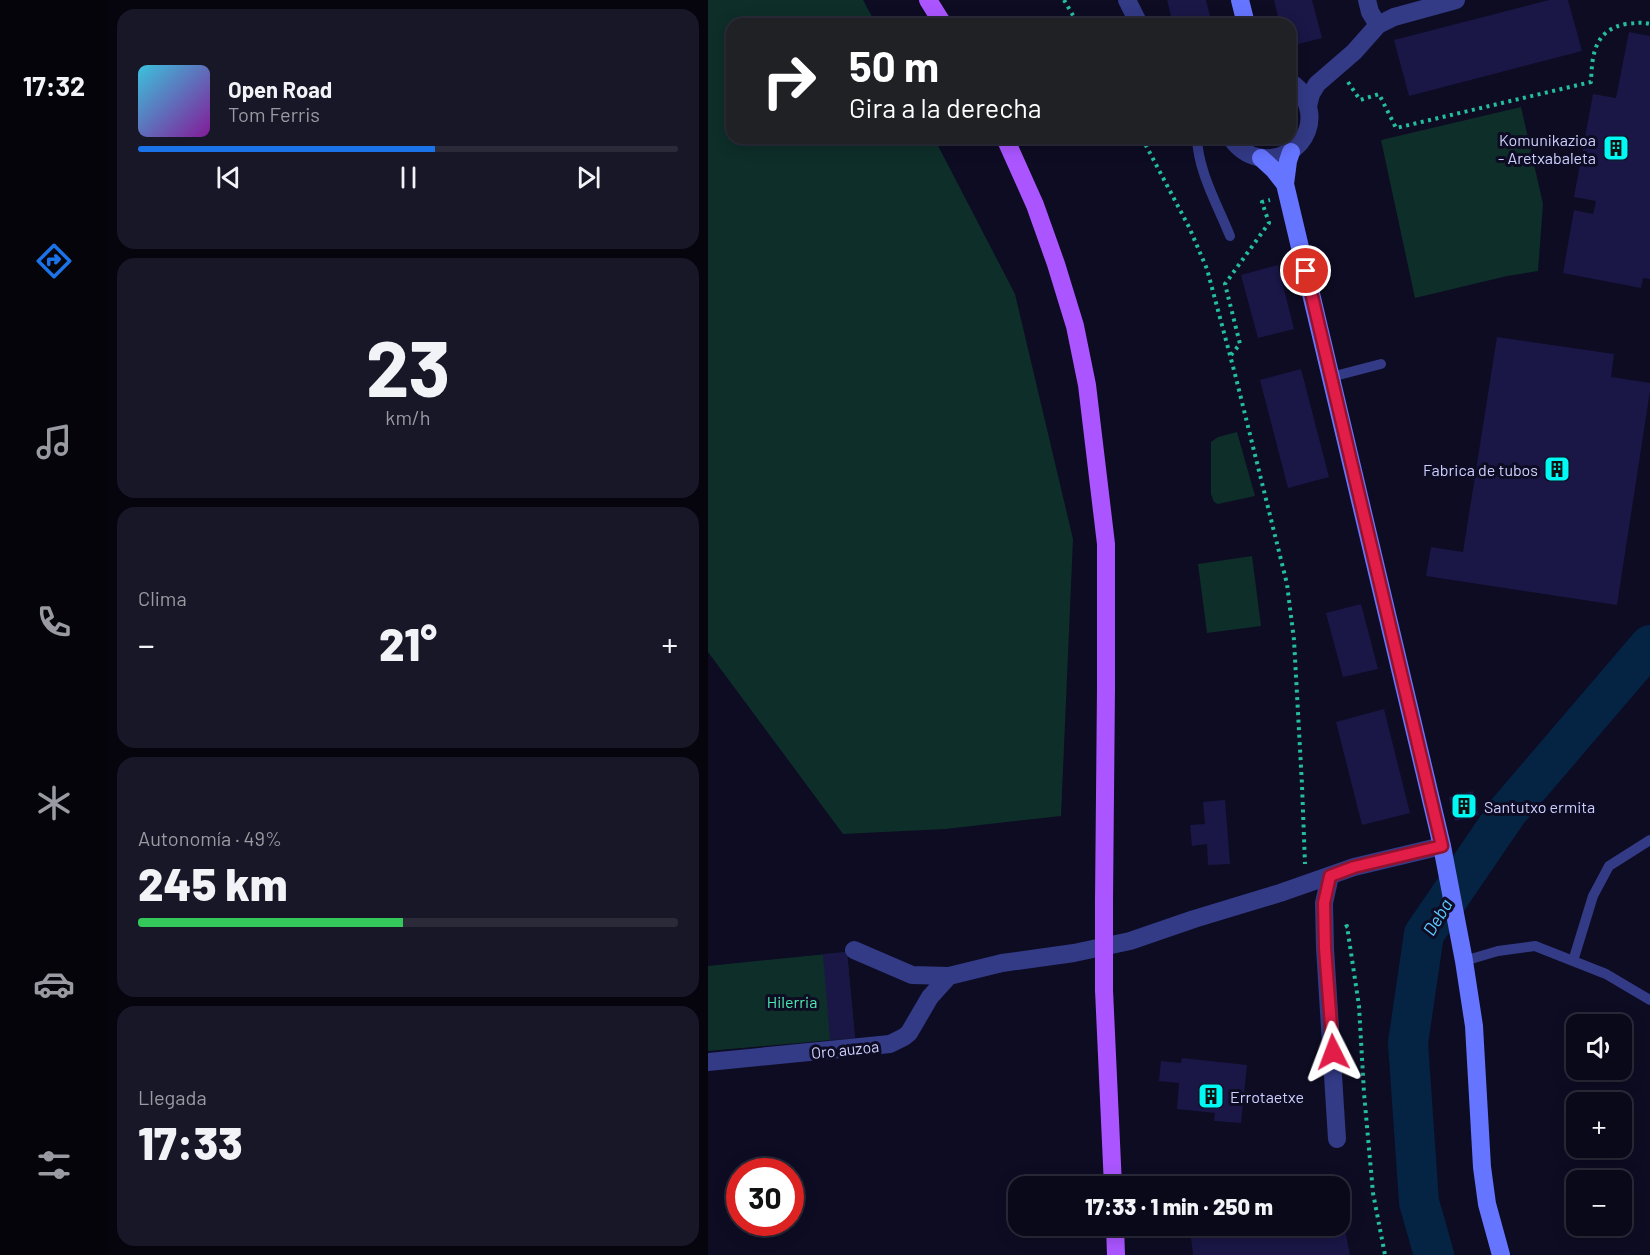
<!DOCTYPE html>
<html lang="es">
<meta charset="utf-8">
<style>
body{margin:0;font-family:Barlow,sans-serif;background:#181727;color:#f1f3f6;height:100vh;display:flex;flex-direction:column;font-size:22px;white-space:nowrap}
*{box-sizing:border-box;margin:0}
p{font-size:20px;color:#999aa2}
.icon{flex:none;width:33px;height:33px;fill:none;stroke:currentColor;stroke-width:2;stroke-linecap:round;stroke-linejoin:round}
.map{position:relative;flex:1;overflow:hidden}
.drawer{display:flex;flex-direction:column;gap:9px;padding:9px;background:#06050e;width:600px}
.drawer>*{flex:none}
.hud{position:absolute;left:18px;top:18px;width:570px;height:126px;border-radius:18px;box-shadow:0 3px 15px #0003,0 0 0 2px #2a2a39;background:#202124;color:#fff;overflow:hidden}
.tools{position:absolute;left:858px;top:1014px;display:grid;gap:12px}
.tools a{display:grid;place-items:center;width:66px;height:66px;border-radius:12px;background:#0a091a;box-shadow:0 3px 15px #0003,0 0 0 2px #2a2a39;font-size:30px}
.speed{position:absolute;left:18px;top:1158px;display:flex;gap:12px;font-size:30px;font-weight:700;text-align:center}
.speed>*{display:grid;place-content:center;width:78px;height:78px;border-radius:50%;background:#0a091a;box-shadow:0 3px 15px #0003,0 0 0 2px #2a2a39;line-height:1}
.speed .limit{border:9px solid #d22;background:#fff;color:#111}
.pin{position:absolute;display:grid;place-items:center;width:51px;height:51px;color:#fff;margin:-26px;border:3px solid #fff;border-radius:50%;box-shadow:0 2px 6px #0007}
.me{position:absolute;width:66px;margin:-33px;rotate:357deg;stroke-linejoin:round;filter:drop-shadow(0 0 4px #0008)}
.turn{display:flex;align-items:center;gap:21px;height:126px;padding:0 24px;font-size:27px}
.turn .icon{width:78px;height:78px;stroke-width:2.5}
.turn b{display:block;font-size:42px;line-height:51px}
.big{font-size:45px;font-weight:800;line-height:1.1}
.drawer .tile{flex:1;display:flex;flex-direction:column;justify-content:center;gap:9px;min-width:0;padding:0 21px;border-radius:18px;background:#181727}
.drawer .dial{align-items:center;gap:0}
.dial b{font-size:78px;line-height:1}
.song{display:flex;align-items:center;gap:18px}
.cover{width:72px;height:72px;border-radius:9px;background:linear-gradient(135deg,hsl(190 70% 55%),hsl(290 70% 35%))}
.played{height:6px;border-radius:3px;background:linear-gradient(90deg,#1a73e8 55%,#2a2a39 55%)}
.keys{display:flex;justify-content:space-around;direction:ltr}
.heat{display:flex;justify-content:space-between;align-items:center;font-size:33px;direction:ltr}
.charge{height:9px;border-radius:4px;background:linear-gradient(90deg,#34c759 49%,#2a2a39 0)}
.trip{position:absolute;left:300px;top:1176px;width:342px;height:60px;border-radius:18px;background:#0a091a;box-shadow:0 3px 15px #0003,0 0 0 2px #2a2a39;font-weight:800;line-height:60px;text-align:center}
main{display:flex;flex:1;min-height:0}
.tab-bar{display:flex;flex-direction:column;width:108px;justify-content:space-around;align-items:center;background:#04040a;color:#999aa2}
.tab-bar .icon{width:42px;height:42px}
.tab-bar .on{color:#1a73e8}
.tab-bar b{font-size:27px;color:#f1f3f6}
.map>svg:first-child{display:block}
.green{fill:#0e2e29}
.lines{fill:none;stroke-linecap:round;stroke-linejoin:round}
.river{stroke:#052343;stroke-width:40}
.building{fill:#1a1646}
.path{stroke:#24bda1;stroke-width:4;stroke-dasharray:3 4.5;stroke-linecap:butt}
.lane{stroke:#333a86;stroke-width:10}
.street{stroke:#333a86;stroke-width:18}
.secondary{stroke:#6575ff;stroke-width:18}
.primary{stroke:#a5f;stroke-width:18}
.primary-bridge{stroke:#a5f;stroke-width:18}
.route-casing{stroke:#92132f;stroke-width:15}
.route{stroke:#e11d48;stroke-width:10}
.labels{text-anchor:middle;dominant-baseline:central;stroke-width:6;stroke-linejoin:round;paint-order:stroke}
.poi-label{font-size:16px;fill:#cecfff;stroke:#0d0c23;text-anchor:end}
.park-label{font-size:16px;fill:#50e9b0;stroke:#0d0c23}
.street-label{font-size:16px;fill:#cecfff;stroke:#0d0c23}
.water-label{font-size:18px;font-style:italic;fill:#5cc8ff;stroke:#0d0c23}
</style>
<main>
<nav class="tab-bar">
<b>17:32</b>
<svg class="icon on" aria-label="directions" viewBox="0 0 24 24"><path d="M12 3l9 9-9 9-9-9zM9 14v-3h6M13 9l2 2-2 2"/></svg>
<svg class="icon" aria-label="music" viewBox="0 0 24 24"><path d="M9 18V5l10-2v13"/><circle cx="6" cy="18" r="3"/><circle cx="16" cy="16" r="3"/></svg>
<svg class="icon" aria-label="phone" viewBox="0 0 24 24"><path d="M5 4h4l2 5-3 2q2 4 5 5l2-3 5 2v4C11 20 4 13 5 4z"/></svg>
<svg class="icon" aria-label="climate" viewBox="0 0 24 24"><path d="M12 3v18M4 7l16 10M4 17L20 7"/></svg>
<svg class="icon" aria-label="car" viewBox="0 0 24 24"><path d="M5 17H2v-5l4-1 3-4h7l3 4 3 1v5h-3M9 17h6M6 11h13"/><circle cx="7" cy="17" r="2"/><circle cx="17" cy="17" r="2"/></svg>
<svg class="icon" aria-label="filters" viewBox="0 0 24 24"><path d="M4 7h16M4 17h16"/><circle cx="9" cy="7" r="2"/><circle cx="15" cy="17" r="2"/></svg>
</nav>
<section class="drawer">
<div class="tile">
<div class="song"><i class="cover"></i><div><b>Open Road</b><p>Tom Ferris</p></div></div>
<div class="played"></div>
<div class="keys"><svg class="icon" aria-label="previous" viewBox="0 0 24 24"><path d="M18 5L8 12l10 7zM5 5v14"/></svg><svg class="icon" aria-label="pause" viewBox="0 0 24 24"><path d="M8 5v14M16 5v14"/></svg><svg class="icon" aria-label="next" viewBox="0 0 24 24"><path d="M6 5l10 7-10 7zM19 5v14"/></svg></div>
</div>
<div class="tile dial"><b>23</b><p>km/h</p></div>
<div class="tile"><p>Clima</p>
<div class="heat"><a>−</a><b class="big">21°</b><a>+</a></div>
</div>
<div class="tile"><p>Autonomía · 49%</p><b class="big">245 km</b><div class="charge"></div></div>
<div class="tile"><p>Llegada</p><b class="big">17:33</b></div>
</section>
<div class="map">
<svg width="942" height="1255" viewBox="0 0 942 1255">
<rect width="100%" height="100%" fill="#0d0c23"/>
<path class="green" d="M0,0H155L168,24H24V138H226L307,294L365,539L353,816L237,829L135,834L0,652Z
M813,107L835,204L830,271L799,276L707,298L673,140Z
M529,432L547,496L510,504L506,502L503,494V442L510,437Z
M544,556L553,626L499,633L490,564Z
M139,952L147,1038L0,1051V966Z"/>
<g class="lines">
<path class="river" d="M726,1255L711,1202L700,1043L716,934L800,811L942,645"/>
</g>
<path class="building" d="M459,0H498L504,24H465Z
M566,0H604L614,38L582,46V24H572Z
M841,0H860L874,51L701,96L686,40Z
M921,32L942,36V279L935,278L933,288L855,273L866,210L885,214L888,201L866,197L885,94L908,98Z
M570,265L586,329L550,338L533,275Z
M789,337L906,354L903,377L942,383V391L909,605L718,576L723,547L755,552Z
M593,369L621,477L580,488L552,380Z
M653,604L670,669L635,677L618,613Z
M676,709L702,813L654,825L628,722Z
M765,791L771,815L747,821L741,797Z
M517,800L522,864L500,865L499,844L484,846L482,825L497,824L495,802Z
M139,952L147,1038L122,1040L115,954Z
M474,1058L539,1065L533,1123L506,1121L507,1113L469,1109L471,1083L451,1081L453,1061L473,1063Z
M632,1215H634L642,1255H485L482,1230L529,1226H632Z"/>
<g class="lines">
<path class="path" d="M356,0L370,24
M640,82L652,100L671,94L688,128L883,82C884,55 886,30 918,24C927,23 934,22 942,24
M434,138L481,227L499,269L527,374L579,584L586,640L594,785L597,864
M523,355L532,344L517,284L561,223L554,202L562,200
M637,927L639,926L651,1006L656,1093L665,1193L677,1255"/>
<path class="lane" d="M489,138C490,171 510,206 522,236
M623,377L673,364
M756,961L790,951L827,946L898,974L942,1000
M865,961L885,896L901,866L942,840"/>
<path class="street" d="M419,0L431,24
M659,0L662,12L670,25
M600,106L603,94L609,84L646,52L670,25L686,17L748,0
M523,138C554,183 619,145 597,99C594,92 589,86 582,82
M622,876L616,903L617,948L629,1139
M146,950L204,975L241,976L294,963L366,953L422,941L486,919L572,893L646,867L734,846
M0,1062L182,1044L196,1037L201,1033L222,997L241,976"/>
<path class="secondary" d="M532,0L538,24
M583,152L580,161L577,184L734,846L756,961L766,1026L774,1167L779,1204L793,1255
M553,158L566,170L577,184"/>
<path class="primary" d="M220,0L235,24
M297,138L327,205L348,264L367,326L379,385L398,544V688L396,901
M396,990L405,1186
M407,1226L408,1255"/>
<path class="primary-bridge" d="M396,990V901"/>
</g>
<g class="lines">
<g class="route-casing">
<path id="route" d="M598,271L734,846L646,867L622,876L616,903L617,948L625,1052"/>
</g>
<use href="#route" class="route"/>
</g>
<defs>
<g id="building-square" transform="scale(1.35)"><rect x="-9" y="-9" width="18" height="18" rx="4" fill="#00f9f3" stroke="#0d0c23"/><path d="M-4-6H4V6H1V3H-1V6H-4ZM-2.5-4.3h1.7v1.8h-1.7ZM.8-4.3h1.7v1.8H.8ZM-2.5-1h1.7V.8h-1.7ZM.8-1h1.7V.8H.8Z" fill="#111"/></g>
</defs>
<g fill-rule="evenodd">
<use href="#building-square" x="908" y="148"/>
<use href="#building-square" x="849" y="469"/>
<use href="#building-square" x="756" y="806"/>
<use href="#building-square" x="503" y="1096"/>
</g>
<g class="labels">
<g class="poi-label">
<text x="888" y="139">Komunikazioa<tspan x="888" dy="18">- Aretxabaleta</tspan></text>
<text x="830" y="469">Fabrica de tubos</text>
<text x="776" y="806" text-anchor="start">Santutxo ermita</text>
<text x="522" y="1096" text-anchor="start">Errotaetxe</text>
</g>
<g class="park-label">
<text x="84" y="1001">Hilerria</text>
</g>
<g class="street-label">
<text transform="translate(137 1049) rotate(-6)">Oro auzoa</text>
</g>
<g class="water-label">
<text transform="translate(729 917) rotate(-59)">Deba</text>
</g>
</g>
</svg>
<div class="tools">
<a><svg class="icon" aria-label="sound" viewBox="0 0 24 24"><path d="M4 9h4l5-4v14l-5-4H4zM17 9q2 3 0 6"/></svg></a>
<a>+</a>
<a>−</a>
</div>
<div class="speed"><div class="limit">30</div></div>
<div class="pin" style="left:598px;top:271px;background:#d93025"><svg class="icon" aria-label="arrive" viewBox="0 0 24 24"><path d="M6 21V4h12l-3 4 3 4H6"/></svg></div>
<svg class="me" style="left:625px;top:1052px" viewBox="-20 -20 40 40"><path d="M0-17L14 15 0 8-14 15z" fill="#e11d48" stroke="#fff" stroke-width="4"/></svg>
<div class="trip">17:33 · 1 min · 250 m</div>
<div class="hud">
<div class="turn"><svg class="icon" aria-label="right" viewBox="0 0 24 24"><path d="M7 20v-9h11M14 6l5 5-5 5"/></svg><div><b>50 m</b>Gira a la derecha</div></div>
</div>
</div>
</main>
